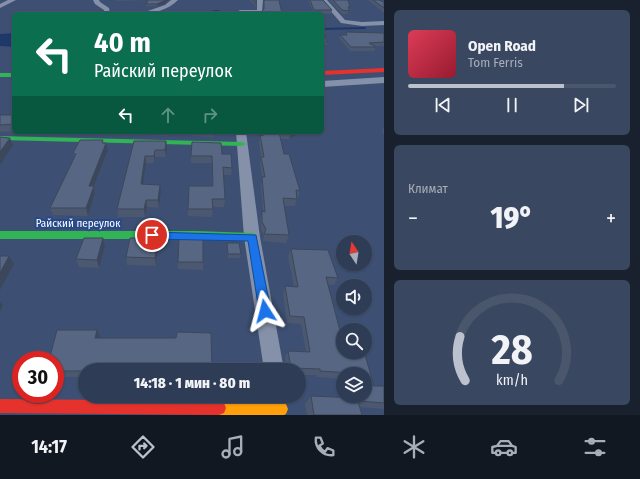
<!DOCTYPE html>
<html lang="ru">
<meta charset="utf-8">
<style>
body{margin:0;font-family:"Fira Sans Condensed",sans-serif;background:#3a4760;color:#f1f3f6;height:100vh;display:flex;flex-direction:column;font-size:15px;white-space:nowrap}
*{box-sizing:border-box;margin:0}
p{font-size:13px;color:#a7adb9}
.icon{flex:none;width:22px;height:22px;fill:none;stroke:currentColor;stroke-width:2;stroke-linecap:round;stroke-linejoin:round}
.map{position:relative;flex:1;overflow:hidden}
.side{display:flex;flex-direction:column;gap:10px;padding:10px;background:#19212f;width:256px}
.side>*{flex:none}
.guide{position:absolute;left:12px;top:12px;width:312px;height:122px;border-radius:6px;box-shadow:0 1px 3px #0004,0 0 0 1px #49566c;background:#0b6e4f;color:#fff;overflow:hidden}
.needle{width:26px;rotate:348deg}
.fabs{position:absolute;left:336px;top:235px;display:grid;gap:8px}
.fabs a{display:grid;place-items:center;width:36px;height:36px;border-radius:50%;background:#2e3c56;box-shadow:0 1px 3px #0004,0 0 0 1px #49566c;font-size:20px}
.speed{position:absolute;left:12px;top:351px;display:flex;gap:8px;font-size:20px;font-weight:700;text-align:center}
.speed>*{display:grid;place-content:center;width:52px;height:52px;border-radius:50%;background:#2e3c56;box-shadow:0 1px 3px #0004,0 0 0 1px #49566c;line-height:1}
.speed .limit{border:6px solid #d22;background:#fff;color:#111}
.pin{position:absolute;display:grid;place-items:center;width:34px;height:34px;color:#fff;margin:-17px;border:2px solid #fff;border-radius:50%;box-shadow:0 1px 4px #0007}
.me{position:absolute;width:44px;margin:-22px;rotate:351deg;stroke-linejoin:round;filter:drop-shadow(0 0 3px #0008)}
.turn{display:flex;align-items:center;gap:14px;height:84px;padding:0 16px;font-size:18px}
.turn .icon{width:52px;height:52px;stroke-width:2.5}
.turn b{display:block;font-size:28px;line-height:34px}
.lanes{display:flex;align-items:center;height:38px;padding:0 16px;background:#0003;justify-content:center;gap:20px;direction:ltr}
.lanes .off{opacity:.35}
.big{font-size:30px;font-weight:800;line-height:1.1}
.side .tile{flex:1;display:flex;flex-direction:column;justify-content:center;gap:6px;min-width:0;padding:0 14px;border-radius:6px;background:#3a4760}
.side .dial{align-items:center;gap:0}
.dial svg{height:104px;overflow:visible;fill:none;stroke:#49566c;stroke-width:7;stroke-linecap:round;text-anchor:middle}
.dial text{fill:#f1f3f6;stroke:none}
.song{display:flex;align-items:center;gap:12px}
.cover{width:48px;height:48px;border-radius:6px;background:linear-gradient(135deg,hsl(350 70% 55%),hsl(350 70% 35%))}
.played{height:4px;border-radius:2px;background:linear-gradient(90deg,#bbc2ce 75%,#49566c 75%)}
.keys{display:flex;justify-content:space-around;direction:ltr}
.heat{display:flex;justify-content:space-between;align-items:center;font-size:22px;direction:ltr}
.trip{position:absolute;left:78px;top:363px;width:228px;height:40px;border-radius:20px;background:#2e3c56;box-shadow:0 1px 3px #0004,0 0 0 1px #49566c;font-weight:800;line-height:40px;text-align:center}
.menu{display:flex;height:64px;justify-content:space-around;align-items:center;background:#121822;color:#a7adb9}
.menu .icon{width:28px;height:28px}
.menu .current{color:#bbc2ce}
.menu b{font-size:18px;color:#f1f3f6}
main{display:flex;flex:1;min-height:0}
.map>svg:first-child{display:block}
.water{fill:#1f386a}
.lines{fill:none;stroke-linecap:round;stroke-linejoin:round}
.stream{stroke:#1f386a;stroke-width:2}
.street{fill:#8491a8;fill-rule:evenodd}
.fast{fill:#30b455;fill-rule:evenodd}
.slow{fill:#ff9f0a;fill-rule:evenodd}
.jam{fill:#e5322d;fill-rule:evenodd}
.wall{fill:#4b5870}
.shaded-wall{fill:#3d475b}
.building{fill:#576682;stroke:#3d475b}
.route{fill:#1a73e8;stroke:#114b97}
.labels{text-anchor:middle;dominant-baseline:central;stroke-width:4;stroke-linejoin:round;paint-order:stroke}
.street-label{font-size:11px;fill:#fff;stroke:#274989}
</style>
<main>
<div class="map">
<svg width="384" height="415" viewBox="0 0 384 415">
<rect width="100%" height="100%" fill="#3d5073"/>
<path class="water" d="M14,33V47L0,46V34Z"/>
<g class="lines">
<path class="stream" d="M199,14L217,11L228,14
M322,29L365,28"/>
<path class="street" d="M8,0H16L0,8V4Z
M93,0H99L100,2L109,8L110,14H104V10L95,4Z
M171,0H178C168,10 153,14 139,14L165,5Z
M257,0H263L262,12C256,15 243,15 237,12L240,10H257Z
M321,0H327L345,20L362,22L384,21V25L362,26L341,23Z
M384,77V83L322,87V81Z
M236,132H246L260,237L284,370H264L244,237Z"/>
<path class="fast" d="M0,73H14V77H0Z
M0,136L242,142L246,144L242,146L0,140Z
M0,231H196L252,233L255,234L257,237L255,240L252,241L196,239H0Z"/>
<path class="slow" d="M219,401L281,402L286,404L288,409L286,414L284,415H219L214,413L212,408L214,403Z"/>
<path class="jam" d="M384,68V72L322,75V71Z
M0,399L219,401L224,403L226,408L224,413L219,415L0,413Z"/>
</g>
<path class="wall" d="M117,0H169L164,4L157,6H146V4L148,0L117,1Z
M250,0H256V7Z
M308,0H323L332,10L331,14L314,13Z
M329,0H348L350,7L348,14H342Z
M368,0H379L384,2V12H383Z
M322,26L327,42V45H322Z
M346,32L384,33V46H374L376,47L374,51H350L339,38L340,35H345Z
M0,115H14V131L0,132Z
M384,126V135L382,131Z
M93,132H111L110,134H93Z
M141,132H168V136L141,135Z
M192,132H214V137L192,136Z
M261,132H300V133L289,139H280L284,154L300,191L298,198H297L295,206H284L289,235L286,243L263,241L264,235L261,230L260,219L262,211H263L261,185L262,178L260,164L261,157L259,143L260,135H261Z
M134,141H166L167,149L166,157H155L154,163H146L143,184L161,192L159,208L147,207L145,217H118L117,209Z
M104,143L108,150L94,186L95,193L88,216L53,215L50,208L74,158L73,153Z
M222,154L232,168L231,175H223L225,199L224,207H213L212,217L188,216V209L212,186V163H191V156Z
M103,238L105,246L99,268L79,267L76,259Z
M227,243L241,254L240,258H228L227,247Z
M158,246L156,266L127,265L126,257Z
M291,249L338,278L334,285H328L340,331L351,354L374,386H384V409L360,407L362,415H307L305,404L311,396L351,397V396H365V374H343V379L317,377L316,375H299V370H287L285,358L288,351H306L301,324L287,323L283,293L285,286L294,287L288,256Z
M178,262H203V270L178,269Z
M211,333L85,370V377H55V360L100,337L99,338H176Z"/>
<path class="shaded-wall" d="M166,0H169L164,4L157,6V4Z
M291,132H300V133L289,139Z
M10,138L13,145L0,165V152Z
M166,141L167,149L166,157L165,150Z
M106,143L108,150L94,186L95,193L88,216L86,208L89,186Z
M155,150V157L154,163V156Z
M145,156L146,163L142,192L141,184Z
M160,185L161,192L159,208L158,200Z
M146,200L147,207L145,217L144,209Z
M103,238L105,246L99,268L97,260Z
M157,238L158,246L156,266L155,258Z
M9,256L14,264L0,290V273Z
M0,301L3,305L0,312Z
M97,330L100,337L98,345L95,338Z"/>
<path class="building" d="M148,0H166L164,1L157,4H146Z
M253,0H256V4Z
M264,0H279L282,14H264L262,11L264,9Z
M310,0H323L332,10H314Z
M333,0H348L350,7H348L349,11L342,10Z
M373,0H379L384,2V8Z
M322,26L327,42H322Z
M346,32L384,33V42L369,43L376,47H351L340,35H347Z
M0,115H14V124L0,125Z
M263,132H279L284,154H289L300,191L296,190L297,199L283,198L289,235L264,234L266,229L262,222V211L265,212L262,177H265L261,157H264L260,135L263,136Z
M0,137L10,138L0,152Z
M80,140H103L102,143H106L89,186H94L86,208H50L76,154L73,153Z
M134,141H166L165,150H155L154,156H145L141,184L160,185L158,200H146L144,209H117Z
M192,142L221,143L222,154H231L232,168L223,167L225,199H212L213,209H188L189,186H213L212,156H191Z
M84,238H103L97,260L76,259Z
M130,238H157L155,258L126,257Z
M179,238H203V262H178Z
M227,243H239L241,254H228Z
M291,249L328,250L338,278L326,277L340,331H343V352H350L351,354L365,355L374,386H384V403L359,401L357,396H365V374H351V373L320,371V369L291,368L288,351L310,352L304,317L290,316L285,286L298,287Z
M0,256H9L0,273Z
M57,330H97L95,338H176L177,332L211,333L212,370H85V371H55V360H49Z
M311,396L357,398L362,415H314Z"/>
<path class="route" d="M152,232L256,235L271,311L269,315L265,316L260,315L259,311L248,241L152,239L148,238L147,235L148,233Z"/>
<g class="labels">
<g class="street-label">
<text x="78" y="223">Райский переулок</text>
</g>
</g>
</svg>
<div class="fabs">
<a><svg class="needle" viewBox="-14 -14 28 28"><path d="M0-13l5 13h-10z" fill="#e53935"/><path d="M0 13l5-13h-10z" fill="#a7adb9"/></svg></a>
<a><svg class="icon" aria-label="sound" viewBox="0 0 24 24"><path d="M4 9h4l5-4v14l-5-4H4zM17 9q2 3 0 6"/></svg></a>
<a><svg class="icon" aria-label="search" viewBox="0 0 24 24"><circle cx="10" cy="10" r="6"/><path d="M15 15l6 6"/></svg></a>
<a><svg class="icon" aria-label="layers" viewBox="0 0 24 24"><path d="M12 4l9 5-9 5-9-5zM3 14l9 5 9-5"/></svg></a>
</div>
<div class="speed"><div class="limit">30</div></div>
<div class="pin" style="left:152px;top:235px;background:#d93025"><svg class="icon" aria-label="arrive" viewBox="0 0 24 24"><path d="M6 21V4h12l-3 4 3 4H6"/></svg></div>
<svg class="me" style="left:265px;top:311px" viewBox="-20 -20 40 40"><path d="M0-17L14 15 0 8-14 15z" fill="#1a73e8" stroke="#fff" stroke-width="4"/></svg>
<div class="trip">14:18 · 1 мин · 80 m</div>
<div class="guide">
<div class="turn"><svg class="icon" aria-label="left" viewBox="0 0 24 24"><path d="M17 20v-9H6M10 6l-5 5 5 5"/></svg><div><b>40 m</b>Райский переулок</div></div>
<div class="lanes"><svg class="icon" aria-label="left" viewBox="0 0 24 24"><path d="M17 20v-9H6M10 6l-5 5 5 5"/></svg><svg class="icon off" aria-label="ahead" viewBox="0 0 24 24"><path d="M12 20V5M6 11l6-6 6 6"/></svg><svg class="icon off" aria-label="right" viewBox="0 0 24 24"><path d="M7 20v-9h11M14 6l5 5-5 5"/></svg></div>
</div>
</div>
<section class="side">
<div class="tile">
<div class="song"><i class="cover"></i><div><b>Open Road</b><p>Tom Ferris</p></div></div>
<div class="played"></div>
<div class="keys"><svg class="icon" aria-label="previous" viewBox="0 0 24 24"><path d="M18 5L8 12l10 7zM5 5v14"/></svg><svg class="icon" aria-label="pause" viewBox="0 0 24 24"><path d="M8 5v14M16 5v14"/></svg><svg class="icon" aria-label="next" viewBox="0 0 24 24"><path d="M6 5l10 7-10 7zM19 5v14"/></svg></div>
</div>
<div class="tile"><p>Климат</p>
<div class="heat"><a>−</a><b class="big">19°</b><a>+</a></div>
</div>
<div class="tile dial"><svg viewBox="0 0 100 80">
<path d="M14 69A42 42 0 1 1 86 69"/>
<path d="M14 69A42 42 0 0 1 10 35" stroke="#bbc2ce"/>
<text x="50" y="56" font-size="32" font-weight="700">28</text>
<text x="50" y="72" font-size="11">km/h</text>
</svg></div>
</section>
</main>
<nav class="menu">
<b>14:17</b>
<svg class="icon current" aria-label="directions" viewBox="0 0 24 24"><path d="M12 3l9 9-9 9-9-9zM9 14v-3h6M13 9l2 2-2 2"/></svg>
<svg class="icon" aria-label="music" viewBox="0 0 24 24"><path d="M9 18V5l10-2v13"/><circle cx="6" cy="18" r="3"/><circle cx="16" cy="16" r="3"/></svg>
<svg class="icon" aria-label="phone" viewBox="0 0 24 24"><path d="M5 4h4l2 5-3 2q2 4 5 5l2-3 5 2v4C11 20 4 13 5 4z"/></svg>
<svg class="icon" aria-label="climate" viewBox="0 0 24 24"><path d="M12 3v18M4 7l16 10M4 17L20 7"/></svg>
<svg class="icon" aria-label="car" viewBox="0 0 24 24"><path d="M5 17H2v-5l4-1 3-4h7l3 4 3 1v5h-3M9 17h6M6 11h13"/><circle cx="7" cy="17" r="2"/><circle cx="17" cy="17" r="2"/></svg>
<svg class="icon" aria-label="filters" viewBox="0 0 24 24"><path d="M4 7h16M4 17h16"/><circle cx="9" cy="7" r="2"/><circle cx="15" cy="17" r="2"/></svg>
</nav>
